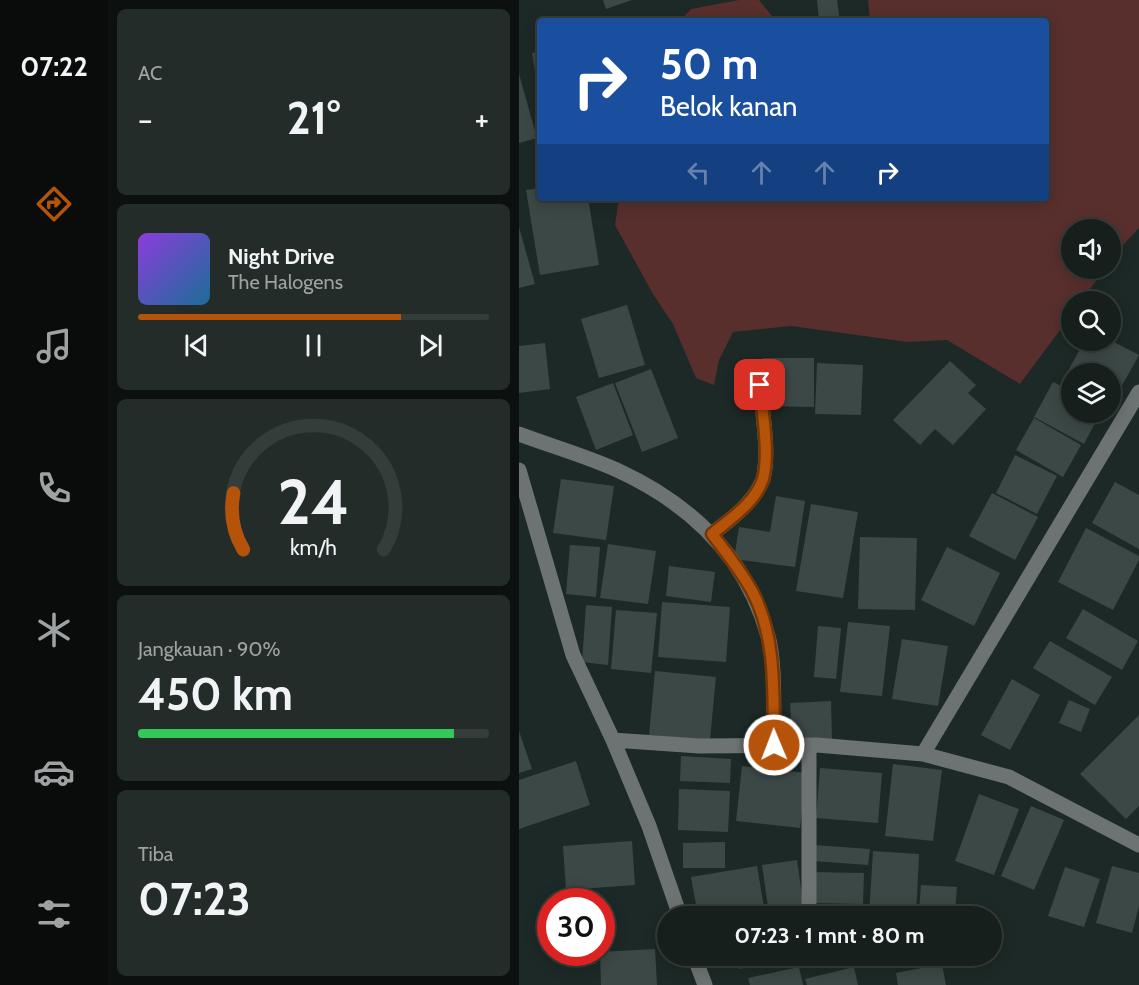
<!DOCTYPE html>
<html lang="id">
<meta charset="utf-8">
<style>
body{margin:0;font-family:Cabin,sans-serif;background:#232c29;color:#f1f3f6;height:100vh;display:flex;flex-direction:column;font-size:22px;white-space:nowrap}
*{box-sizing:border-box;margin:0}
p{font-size:20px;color:#9ea2a3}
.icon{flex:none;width:33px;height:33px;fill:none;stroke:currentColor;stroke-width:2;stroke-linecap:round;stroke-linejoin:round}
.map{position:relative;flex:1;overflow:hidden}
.details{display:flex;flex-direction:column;gap:9px;padding:9px;background:#0c110f;width:411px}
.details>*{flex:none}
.hud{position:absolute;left:18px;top:18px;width:512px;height:183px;border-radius:6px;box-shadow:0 3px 15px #0003,0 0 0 2px #353d3b;background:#1a4fa0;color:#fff;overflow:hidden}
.fabs{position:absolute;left:542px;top:219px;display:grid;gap:12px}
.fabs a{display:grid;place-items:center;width:60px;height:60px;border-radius:50%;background:#161f1c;box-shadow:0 3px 15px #0003,0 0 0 2px #353d3b;font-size:30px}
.speed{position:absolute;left:18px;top:888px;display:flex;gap:12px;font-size:30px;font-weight:700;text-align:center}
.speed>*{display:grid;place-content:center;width:78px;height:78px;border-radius:50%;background:#161f1c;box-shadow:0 3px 15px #0003,0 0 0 2px #353d3b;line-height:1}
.speed .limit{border:9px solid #d22;background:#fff;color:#111}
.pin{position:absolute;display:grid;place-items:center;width:51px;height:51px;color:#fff;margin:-26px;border-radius:12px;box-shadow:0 3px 9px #0006}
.me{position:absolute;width:66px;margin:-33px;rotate:359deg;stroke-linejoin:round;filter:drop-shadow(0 0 4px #0008)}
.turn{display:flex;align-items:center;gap:21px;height:126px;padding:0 24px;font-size:27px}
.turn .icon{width:78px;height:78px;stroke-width:2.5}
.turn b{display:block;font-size:42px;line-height:51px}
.lanes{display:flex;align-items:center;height:57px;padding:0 24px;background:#0003;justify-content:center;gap:30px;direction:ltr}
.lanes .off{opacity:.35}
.big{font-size:45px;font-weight:700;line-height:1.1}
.details .card{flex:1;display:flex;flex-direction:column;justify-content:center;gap:9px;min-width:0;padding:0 21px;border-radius:9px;background:#232c29}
.details .dial{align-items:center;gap:0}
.dial svg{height:156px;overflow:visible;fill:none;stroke:#353d3b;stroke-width:7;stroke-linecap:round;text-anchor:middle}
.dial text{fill:#f1f3f6;stroke:none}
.song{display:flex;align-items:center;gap:18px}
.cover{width:72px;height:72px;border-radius:9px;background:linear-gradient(135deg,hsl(270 70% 55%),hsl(200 70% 35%))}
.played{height:6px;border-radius:3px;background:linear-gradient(90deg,#b45309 75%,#353d3b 75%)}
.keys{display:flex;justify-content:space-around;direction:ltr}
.heat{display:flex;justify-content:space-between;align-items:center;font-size:33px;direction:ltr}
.charge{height:9px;border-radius:4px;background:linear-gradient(90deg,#34c759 90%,#353d3b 0)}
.trip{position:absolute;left:138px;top:906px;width:345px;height:60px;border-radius:30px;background:#161f1c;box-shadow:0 3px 15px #0003,0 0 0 2px #353d3b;font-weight:700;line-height:60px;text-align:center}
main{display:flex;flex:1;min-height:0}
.dock{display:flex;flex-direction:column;width:108px;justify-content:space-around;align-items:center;background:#090c0b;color:#9ea2a3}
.dock .icon{width:42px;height:42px}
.dock .selected{color:#b45309}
.dock b{font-size:27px;color:#f1f3f6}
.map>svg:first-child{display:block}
.green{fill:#582f2d}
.building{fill:#3c4846}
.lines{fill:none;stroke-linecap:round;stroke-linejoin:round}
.minor{stroke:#6d7372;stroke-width:15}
.route-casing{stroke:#753606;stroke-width:15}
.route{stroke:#b45309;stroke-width:10}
</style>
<main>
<nav class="dock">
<b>07:22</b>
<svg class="icon selected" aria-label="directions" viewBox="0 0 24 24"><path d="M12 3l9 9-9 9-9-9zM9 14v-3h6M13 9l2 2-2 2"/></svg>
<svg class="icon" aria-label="music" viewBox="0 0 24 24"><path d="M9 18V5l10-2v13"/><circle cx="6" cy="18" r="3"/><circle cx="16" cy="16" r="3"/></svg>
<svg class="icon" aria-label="phone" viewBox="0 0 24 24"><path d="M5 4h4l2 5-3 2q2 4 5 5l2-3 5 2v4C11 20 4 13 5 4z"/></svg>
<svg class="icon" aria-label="climate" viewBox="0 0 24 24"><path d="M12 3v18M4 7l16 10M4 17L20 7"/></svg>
<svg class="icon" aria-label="car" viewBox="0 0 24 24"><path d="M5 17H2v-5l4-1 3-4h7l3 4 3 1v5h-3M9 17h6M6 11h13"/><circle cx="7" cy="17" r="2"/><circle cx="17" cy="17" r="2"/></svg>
<svg class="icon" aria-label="filters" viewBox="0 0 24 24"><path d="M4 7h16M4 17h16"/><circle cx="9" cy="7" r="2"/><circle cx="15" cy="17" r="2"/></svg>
</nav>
<section class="details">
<div class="card"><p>AC</p>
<div class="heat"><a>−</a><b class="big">21°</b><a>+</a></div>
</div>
<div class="card">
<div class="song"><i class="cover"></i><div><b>Night Drive</b><p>The Halogens</p></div></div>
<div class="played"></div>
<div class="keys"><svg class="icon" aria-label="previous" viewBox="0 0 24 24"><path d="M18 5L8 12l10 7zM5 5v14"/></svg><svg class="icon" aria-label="pause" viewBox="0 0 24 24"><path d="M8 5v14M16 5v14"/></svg><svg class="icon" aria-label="next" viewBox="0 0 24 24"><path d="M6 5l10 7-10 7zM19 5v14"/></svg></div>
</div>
<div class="card dial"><svg viewBox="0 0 100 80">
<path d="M14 69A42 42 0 1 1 86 69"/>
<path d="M14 69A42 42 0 0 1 9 40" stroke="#b45309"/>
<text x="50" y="56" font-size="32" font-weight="700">24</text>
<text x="50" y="72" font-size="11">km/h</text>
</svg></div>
<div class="card"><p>Jangkauan · 90%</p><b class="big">450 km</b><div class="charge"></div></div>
<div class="card"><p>Tiba</p><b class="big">07:23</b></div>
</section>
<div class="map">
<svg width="620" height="985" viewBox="0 0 620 985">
<rect width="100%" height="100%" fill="#1d2926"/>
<path class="green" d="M220,0H240L257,21H161L172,9Z
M349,0H620V228L603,246L591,261V230H552V268L586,269L562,301L552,302V315L501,384L428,340L389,342L272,326L214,332L200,360L195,385L177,378L154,324L134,294L96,225L100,198H526V21H351Z"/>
<path class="building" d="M84,0H113L87,9Z
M298,0H318L321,21H300Z
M21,52V95L20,96L13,53Z
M0,74L18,138L0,143Z
M21,188V198H69L80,265L21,275L7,190Z
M0,227L16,284L0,288Z
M108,305L126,365L80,378L62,319Z
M566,340H591L620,355L591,407V374H552V388L543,382Z
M26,343L31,389L0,393V346Z
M244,358H295V407L243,406Z
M431,361L457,385L449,393L467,409L434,445L416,429L401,445L374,420Z
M298,363L344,365L342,415L296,414Z
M132,369L159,438L123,452L96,383Z
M534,382L552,391V412H582L565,444L515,417Z
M94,383L114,435L77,450L57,397Z
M515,418L562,445L544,477L497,450Z
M496,455L538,476L518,514L477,493Z
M42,479L95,486L87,540L34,533Z
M596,482L620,495V549L573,523Z
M473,493L519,517L496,560L450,536Z
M257,496L286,501L276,567L215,559L220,527L251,532Z
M292,504L339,512L324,598L277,591Z
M567,528L620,556V560L594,610L539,582Z
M341,537L398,538L396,610L339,609Z
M89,544L137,551L129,604L81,598Z
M51,545L81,547L77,597L47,594Z
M428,547L481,573L455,626L402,600Z
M150,566L196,572L192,602L147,596Z
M143,602L211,607L207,662L139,657Z
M67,605L93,607L89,665L63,662Z
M564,609L619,641L603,670L547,638Z
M97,610L138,613L132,673L92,669Z
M329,622L371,626L363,696L321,692Z
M299,626L322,628L317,679L295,677Z
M383,639L429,646L419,706L373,699Z
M531,641L593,677L576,705L514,668Z
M136,671L197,677L191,740L130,735Z
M493,679L521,695L491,750L462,735Z
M550,700L571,709L562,732L540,723Z
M312,701L313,739L273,741L271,703Z
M620,715V806L607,819L561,774Z
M0,731L13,769L0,773Z
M162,756L212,759L211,783L161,781Z
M57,761L71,805L0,829V780Z
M374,764L423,770L414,841L366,836Z
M223,766L287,773L281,828L217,821Z
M301,768L363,773L359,823L297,818Z
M160,789L211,791L209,832L159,830Z
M460,794L500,809L475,875L436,861Z
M512,806L545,820L515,890L482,876Z
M113,841L116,885L47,890L44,846Z
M206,842V868H164V843Z
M295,845L351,849L349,865L294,861Z
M354,851L400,854L397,916H350Z
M278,860L285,910L250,914L243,865Z
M238,866L246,914L231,916H179L172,877Z
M593,866L620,873V906L613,933L577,923Z
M546,867L581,879L565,927L529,916Z
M292,872L345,873L344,904L291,903Z
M402,885L438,887L436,912L400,910Z
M136,949L138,985H82L81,952Z
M39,952H78L77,964L38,962Z
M218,956H282V957L220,969Z
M423,964L427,985H379L377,973Z
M280,967L284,985H231L229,978Z
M335,967L339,985H288L286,979Z"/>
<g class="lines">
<path class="minor" d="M0,434C32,446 67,456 98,470C172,504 227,556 249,636C257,665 254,714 255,745
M0,470L54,655L94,740L130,826L161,916
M193,534C212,519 236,502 244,479C251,453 243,412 241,385
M94,740L180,746L298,745L404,754L490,777L620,845
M404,754L620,392
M290,916V745
M175,956L186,985"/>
</g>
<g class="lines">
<g class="route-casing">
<path id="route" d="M241,385C243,412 251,453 244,479C236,503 211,519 193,534C207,552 222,571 233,591C258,637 254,694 255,745"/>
</g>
<use href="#route" class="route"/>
</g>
</svg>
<div class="fabs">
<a><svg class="icon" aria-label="sound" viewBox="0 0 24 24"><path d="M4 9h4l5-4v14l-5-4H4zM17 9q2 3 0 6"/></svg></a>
<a><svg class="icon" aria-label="search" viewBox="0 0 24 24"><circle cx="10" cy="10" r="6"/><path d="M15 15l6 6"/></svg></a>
<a><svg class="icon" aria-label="layers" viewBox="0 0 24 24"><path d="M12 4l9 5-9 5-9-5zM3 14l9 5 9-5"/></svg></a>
</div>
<div class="speed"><div class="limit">30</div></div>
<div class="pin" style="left:241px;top:385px;background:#d93025"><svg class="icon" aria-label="arrive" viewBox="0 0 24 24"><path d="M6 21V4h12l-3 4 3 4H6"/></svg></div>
<svg class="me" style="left:255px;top:745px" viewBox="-20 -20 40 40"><circle r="17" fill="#b45309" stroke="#fff" stroke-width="3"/><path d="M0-11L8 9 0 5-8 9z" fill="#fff"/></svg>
<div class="trip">07:23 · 1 mnt · 80 m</div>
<div class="hud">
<div class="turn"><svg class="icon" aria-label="right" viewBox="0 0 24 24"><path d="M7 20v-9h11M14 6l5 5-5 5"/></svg><div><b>50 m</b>Belok kanan</div></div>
<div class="lanes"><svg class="icon off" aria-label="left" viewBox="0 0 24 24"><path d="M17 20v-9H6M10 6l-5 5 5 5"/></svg><svg class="icon off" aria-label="ahead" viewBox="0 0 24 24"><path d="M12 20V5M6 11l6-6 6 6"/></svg><svg class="icon off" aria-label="ahead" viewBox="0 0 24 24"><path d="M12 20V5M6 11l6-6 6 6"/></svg><svg class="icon" aria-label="right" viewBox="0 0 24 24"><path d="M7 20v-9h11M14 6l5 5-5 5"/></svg></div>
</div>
</div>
</main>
